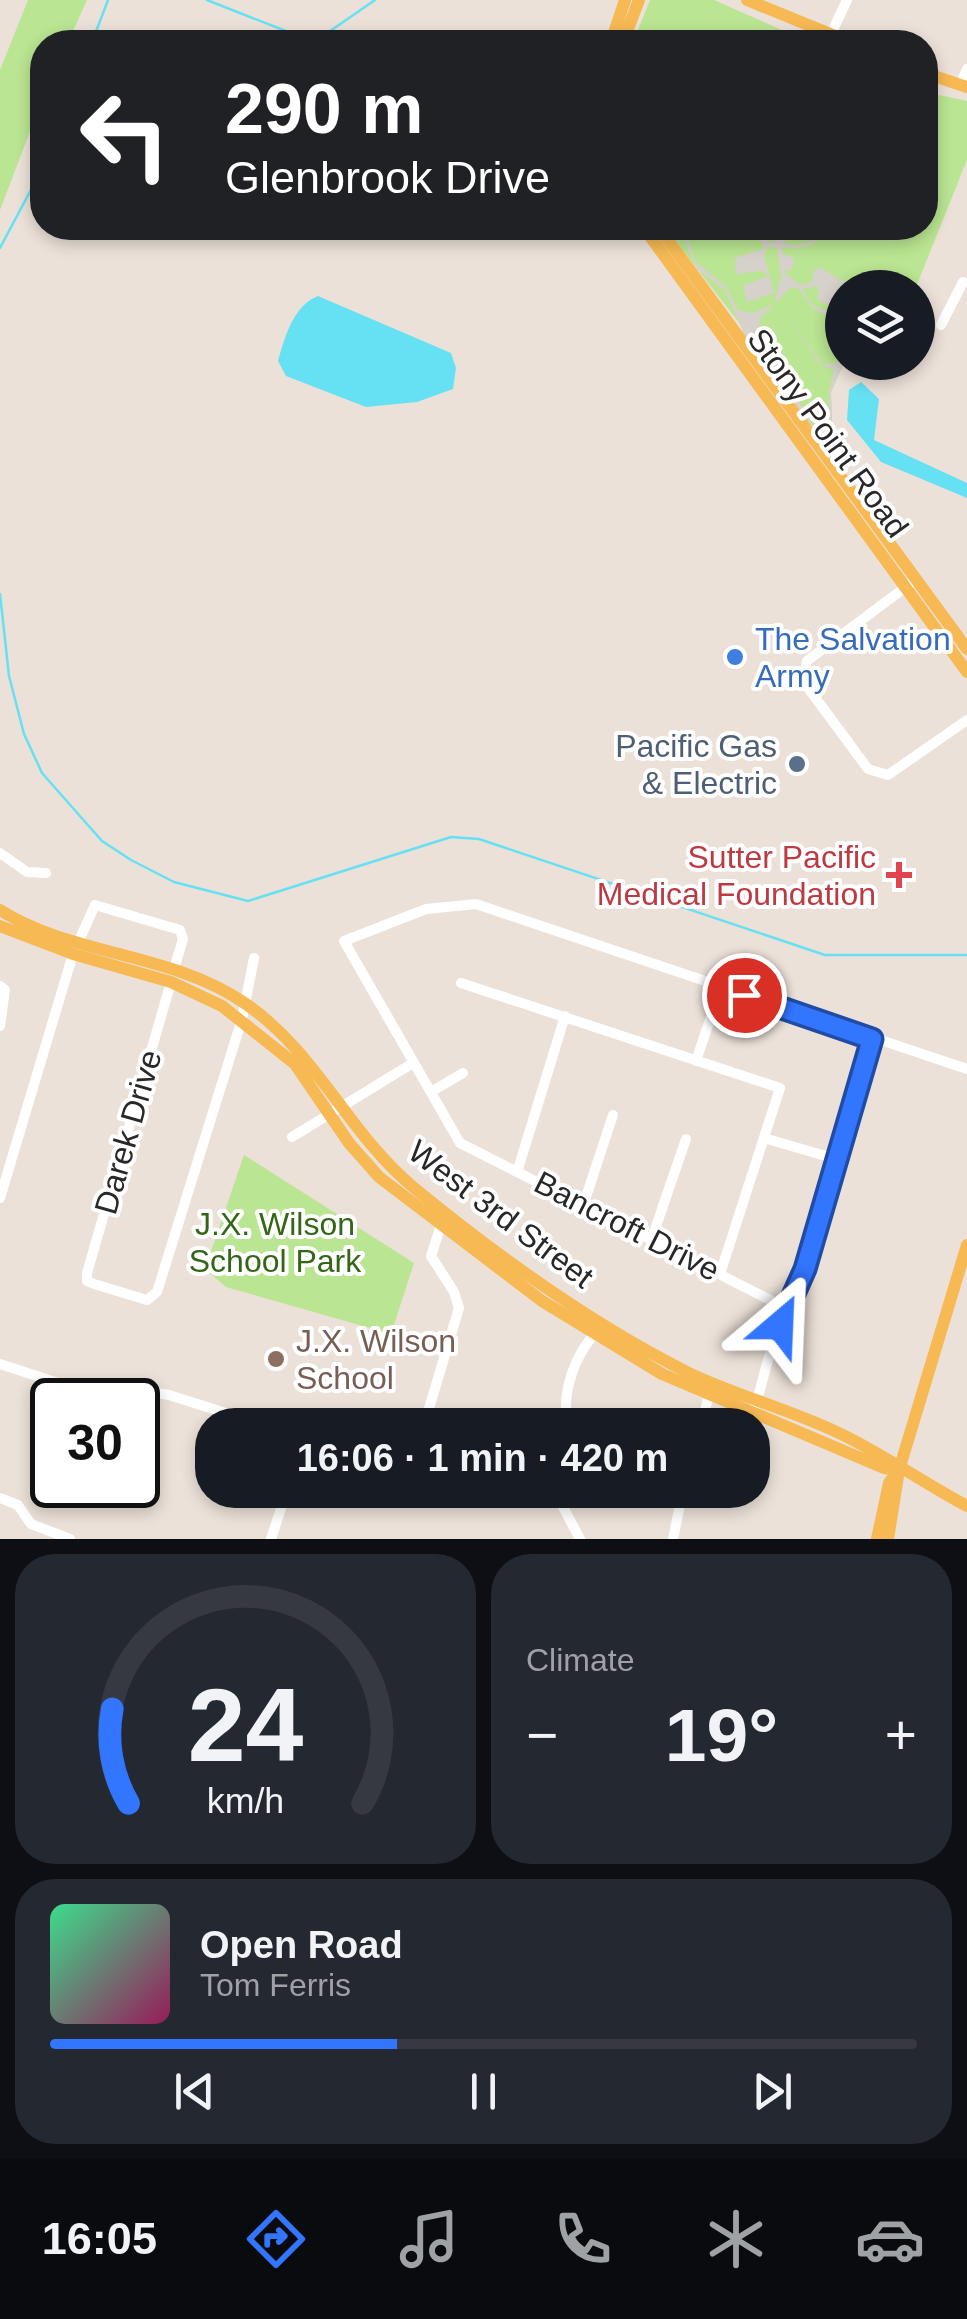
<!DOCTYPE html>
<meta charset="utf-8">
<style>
body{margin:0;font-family:Helvetica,sans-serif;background:#242831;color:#f1f3f6;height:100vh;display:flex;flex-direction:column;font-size:38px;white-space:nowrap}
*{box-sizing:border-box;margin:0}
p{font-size:32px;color:#9ea1a6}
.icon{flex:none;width:55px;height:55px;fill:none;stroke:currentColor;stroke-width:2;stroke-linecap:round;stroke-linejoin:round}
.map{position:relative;height:1539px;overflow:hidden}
.details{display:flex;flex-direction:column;gap:15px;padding:15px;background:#0d0f14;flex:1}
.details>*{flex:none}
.top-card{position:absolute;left:30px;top:30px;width:908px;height:210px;border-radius:40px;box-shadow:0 5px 15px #0003;background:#202124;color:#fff;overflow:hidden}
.fabs{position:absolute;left:825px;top:270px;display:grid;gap:20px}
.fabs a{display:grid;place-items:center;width:110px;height:110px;border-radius:50%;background:#171b24;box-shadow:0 5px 15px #0003;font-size:50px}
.speed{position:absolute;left:30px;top:1378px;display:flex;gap:20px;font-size:50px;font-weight:700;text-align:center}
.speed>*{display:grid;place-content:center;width:130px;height:130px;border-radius:50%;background:#171b24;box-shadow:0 5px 15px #0003;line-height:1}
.speed .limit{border:5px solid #111;border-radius:15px;background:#fff;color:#111}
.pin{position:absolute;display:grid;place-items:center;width:85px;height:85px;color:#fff;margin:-42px;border:5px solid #fff;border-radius:50%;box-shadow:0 2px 10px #0007}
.me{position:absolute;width:110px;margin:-55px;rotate:26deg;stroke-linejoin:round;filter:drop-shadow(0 0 8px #0008)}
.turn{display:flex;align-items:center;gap:35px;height:210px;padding:0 30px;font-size:45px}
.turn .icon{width:130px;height:130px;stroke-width:2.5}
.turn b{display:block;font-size:70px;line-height:85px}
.big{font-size:75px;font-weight:700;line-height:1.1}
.details .tile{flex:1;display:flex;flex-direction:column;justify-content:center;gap:15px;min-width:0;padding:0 35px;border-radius:40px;background:#242831}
.details .dial{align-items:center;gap:0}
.dial svg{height:260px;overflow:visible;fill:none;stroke:#363941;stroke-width:7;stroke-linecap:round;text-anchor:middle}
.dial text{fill:#f1f3f6;stroke:none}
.song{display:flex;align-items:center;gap:30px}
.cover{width:120px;height:120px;border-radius:15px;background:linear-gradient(135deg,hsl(150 70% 55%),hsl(330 70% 35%))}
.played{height:10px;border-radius:5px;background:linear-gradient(90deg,#3275ff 40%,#363941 40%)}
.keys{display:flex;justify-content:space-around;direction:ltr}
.heat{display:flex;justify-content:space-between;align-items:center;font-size:55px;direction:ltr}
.details .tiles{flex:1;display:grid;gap:15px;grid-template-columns:1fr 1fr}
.tile:last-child{grid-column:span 2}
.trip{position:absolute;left:195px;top:1408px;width:575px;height:100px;border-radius:40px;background:#171b24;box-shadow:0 5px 15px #0003;font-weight:700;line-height:100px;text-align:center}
.dock{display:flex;height:160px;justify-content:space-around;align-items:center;background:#090b0e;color:#9ea1a6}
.dock .icon{width:70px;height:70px}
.dock .active{color:#3275ff}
.dock b{font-size:45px;color:#f1f3f6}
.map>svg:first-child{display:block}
.green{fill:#bae592}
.plaza{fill:#d7d1cb}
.water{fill:#66e1f3}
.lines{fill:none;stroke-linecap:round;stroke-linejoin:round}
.stream{stroke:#66e1f3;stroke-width:2.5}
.minor{stroke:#fff;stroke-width:10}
.major{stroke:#f6b953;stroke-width:12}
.route-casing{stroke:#204ca6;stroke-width:25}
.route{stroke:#3275ff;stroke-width:18}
.shop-dot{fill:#3f7fe0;stroke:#fff;stroke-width:4}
.service-dot{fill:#5c6f8a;stroke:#fff;stroke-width:4}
.health-dot{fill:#e0444e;stroke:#fff;stroke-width:4}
.education-dot{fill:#8d6e63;stroke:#fff;stroke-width:4}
.labels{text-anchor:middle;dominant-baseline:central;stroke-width:8;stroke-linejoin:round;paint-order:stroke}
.street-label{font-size:32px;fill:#282828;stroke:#fff}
.shop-label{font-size:32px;fill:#366cbe;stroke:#fff;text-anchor:start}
.service-label{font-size:32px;fill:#4e5e75;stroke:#fff;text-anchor:end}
.health-label{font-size:32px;fill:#be3a42;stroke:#fff;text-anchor:end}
.park-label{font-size:32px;fill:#326716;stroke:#fff}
.education-label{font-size:32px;fill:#785e54;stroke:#fff;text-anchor:start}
</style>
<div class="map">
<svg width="967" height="1539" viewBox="0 0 967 1539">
<rect width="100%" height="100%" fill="#ebe1d8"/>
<path class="green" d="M28,0H87L68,42H42V100L0,210V70Z
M650,0H714L809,42H633Z
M925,92L967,101V160L916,287L842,288L844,363L831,392L832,422L816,431C772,359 717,297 666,228H925Z
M244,1155L414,1263L391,1334L226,1287L205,1269Z"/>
<path class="plaza" d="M673,228L687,238L696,262L726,287L738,310L752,313L774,304L781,276L777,248L768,246L764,256L774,293L747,302L743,286L768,276L764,271L736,274L735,258L765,248L753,228L770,243L779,239L778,228H787L786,236L794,228L784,243L796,246L813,241L826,228L813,244L798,248L782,247L783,254L794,258L792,269L784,272L800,285L811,283L814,271L820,267L840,280L853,281L856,287L841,283L842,297L827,305L818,300V286L802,289L813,306L835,314L842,322L813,309L799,289L791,287L762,316L757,336L790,373L804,413L814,427L829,422V391L834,370L819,363L784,312L822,364L844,363L831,392L832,423L820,431L813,429L745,336L725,290L697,269L685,241Z"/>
<path class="water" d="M318,296L451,353L456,368L453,389L417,402L366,407L286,376L278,361C285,336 294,305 318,296Z
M861,382L879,399L874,440L967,483V498L881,462L847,420L849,390Z"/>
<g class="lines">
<path class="stream" d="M207,0L301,37L323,36L375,0
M92,42L108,0
M0,248L42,169
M0,594L9,676L24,734L42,773L102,841L131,860L174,882L248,901L451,837L479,839L825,955H967"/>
<path class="minor" d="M831,34L847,0
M960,85L967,69
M941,325L963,282
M911,583L807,661L803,681L868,769L888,775L967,720
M0,853L27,872L46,873
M171,982L87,1273V1281L94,1284L147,1300L157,1292L242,1019L254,958
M461,983L780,1088L720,1274
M0,986L5,990L0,1026
M696,1061L721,987
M431,1092L463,1073
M292,1137L413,1063
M764,1138L836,1159
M518,1169L565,1016
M0,1198L73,954L95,905L180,930L183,939L174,969
M584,1203L613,1115
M652,1238L686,1139
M788,1309L460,1143L344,941L426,909L476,904L967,1069
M0,1364L92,1394L132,1389L169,1395L264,1425
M756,1404L775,1334L805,1269L872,1039
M424,1425L459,1308L454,1292L431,1256L442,1222
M511,1425H531
M567,1425C562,1391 574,1355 598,1330
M701,1425L709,1395
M561,1490V1503L580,1539
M0,1498L18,1505L31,1524L70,1539
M271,1539L287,1490
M673,1539L683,1490"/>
<path class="major" d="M747,0L850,42
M611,42L625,0
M623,42L639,0
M925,73L967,87
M644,228L967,672
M659,228L967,649
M0,910C72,956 172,952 246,1004C317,1053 348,1133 413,1187C497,1256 591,1324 689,1373C739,1397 793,1410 843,1435C886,1456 924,1483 967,1506
M0,926L73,954L171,982L222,1006L295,1064L349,1143L379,1177L542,1301L662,1374L884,1468L899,1470
M877,1539L889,1483L899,1470
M888,1539L899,1470L967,1245"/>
</g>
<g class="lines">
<g class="route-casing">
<path id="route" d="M744,995L872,1039L805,1269L780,1325"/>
</g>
<use href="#route" class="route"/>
</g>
<circle class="shop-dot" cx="735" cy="657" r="10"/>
<circle class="service-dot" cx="797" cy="764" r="10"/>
<path class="health-dot" d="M894 860h10v10h10v10h-10v10h-10v-10h-10v-10h10z"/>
<circle class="education-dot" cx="276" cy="1359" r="10"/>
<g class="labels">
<g class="street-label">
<text transform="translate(828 433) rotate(54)">Stony Point Road</text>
<text transform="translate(128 1132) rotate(-74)">Darek Drive</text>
<text transform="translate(501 1214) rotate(37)">West 3rd Street</text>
<text transform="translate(627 1226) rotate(27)">Bancroft Drive</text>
</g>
<g class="shop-label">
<text x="755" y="639">The Salvation<tspan x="755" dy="37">Army</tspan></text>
</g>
<g class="service-label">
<text x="777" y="746">Pacific Gas<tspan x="777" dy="37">&amp; Electric</tspan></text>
</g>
<g class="health-label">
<text x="876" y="857">Sutter Pacific<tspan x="876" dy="37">Medical Foundation</tspan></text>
</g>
<g class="park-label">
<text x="275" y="1224">J.X. Wilson<tspan x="275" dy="37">School Park</tspan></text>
</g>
<g class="education-label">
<text x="296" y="1341">J.X. Wilson<tspan x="296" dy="37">School</tspan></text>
</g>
</g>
</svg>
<div class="fabs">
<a><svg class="icon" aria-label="layers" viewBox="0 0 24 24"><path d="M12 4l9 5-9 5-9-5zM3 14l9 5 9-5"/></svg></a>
</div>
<div class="speed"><div class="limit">30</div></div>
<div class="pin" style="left:744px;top:995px;background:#d93025"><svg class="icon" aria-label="arrive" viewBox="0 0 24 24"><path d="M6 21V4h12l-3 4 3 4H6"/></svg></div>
<svg class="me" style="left:780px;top:1325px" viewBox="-20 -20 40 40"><path d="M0-17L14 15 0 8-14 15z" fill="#3275ff" stroke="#fff" stroke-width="4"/></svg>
<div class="trip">16:06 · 1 min · 420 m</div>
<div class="top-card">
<div class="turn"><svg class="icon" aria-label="left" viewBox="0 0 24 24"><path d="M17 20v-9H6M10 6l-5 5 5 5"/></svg><div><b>290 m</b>Glenbrook Drive</div></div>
</div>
</div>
<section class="details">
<div class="tiles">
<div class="tile dial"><svg viewBox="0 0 100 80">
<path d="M14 69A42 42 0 1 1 86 69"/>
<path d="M14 69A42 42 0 0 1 9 40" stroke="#3275ff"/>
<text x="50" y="56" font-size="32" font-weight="700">24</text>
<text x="50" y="72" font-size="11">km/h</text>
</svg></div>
<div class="tile"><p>Climate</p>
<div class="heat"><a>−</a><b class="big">19°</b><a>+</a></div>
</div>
<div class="tile">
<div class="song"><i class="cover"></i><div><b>Open Road</b><p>Tom Ferris</p></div></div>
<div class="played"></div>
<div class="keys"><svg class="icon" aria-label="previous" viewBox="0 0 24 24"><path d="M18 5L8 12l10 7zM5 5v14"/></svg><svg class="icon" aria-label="pause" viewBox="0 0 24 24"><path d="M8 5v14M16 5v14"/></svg><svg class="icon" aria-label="next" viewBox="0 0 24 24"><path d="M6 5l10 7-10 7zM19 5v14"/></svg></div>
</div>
</div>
</section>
<nav class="dock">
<b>16:05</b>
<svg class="icon active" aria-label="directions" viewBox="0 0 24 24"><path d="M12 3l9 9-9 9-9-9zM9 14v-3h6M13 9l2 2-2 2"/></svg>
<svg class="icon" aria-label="music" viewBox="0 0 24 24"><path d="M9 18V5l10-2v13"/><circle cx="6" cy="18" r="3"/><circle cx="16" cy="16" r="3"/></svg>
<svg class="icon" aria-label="phone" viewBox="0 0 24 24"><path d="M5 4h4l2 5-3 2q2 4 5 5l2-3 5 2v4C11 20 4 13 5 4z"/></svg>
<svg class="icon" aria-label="climate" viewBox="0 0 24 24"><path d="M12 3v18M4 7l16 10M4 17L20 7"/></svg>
<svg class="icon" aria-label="car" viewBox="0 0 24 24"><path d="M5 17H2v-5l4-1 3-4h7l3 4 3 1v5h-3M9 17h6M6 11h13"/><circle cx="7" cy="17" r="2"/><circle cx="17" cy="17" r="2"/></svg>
</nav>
